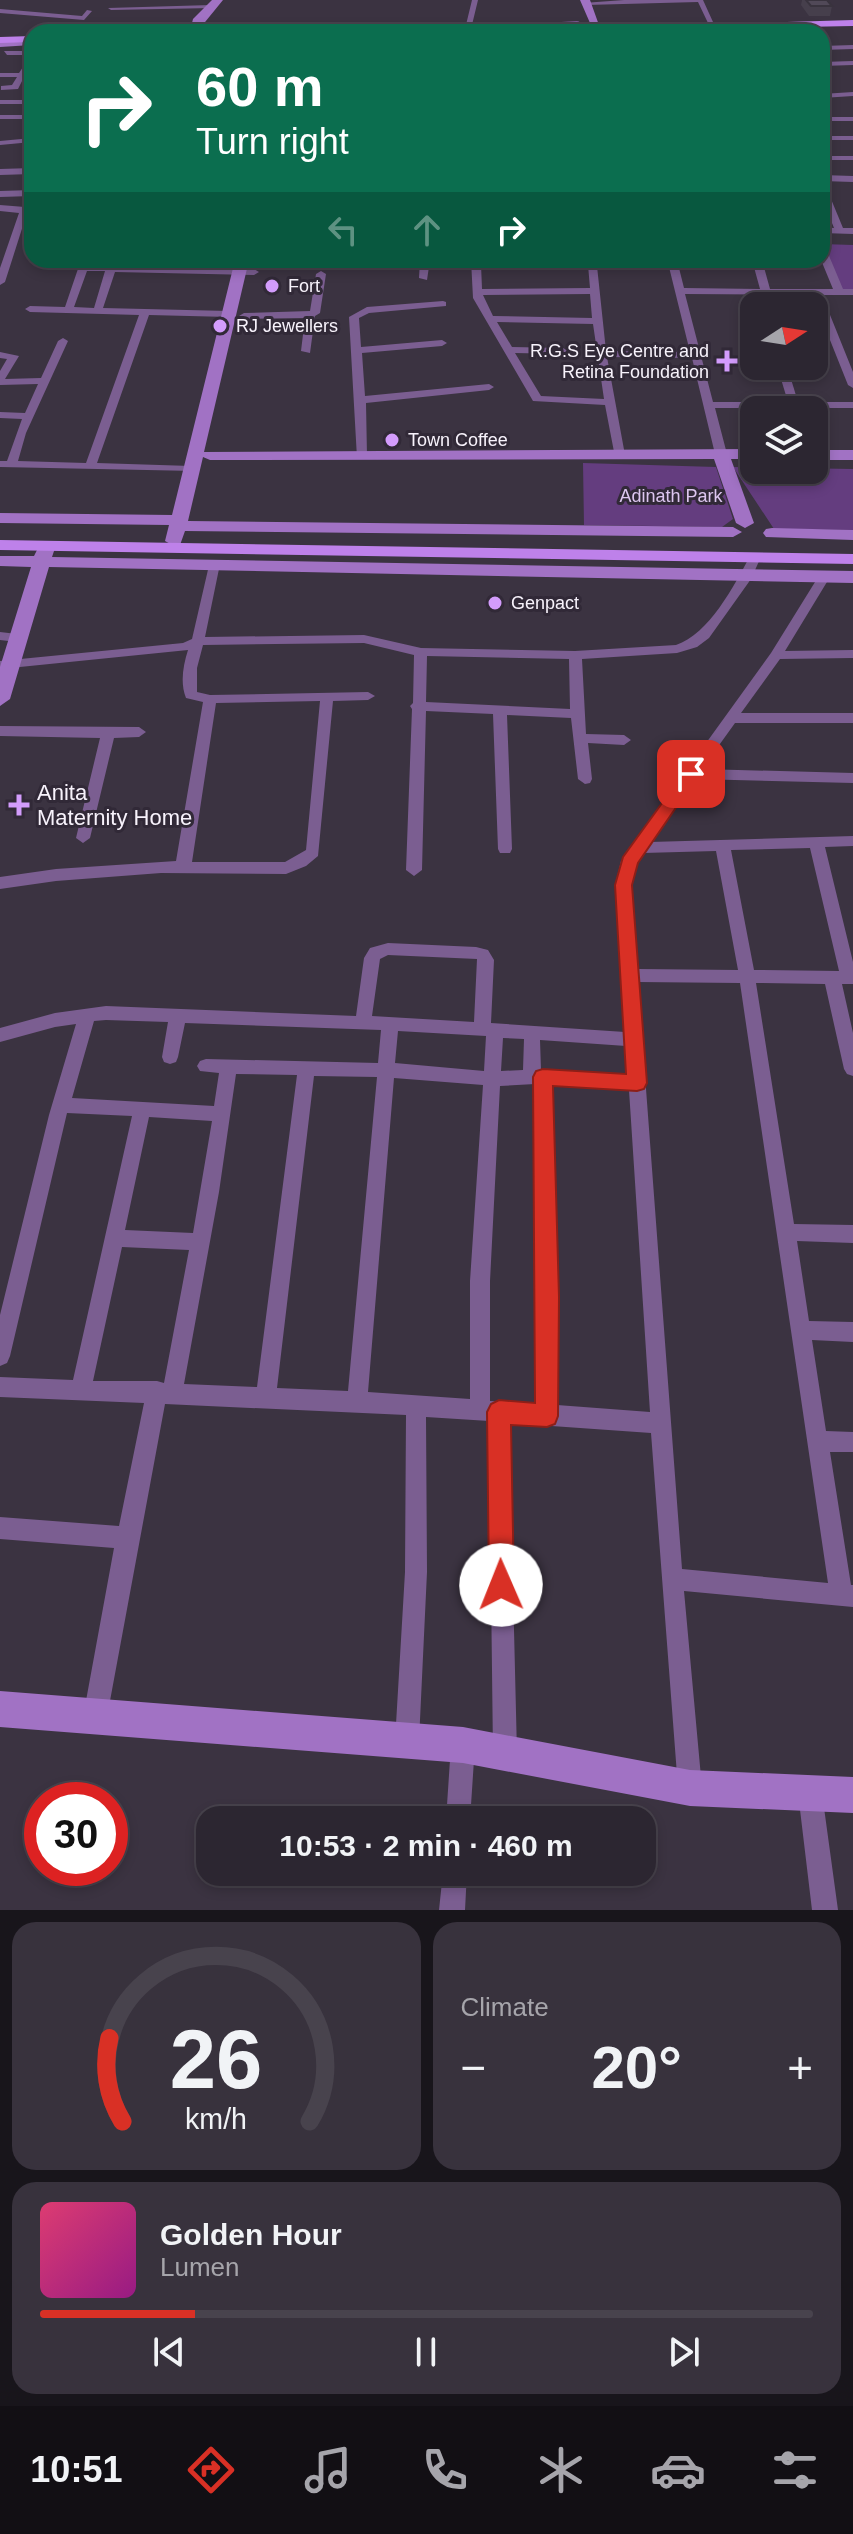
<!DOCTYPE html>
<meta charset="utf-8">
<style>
body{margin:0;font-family:Arial,sans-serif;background:#38323d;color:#f1f3f6;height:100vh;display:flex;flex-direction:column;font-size:30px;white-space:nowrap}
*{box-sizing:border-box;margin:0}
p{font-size:26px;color:#a6a5ab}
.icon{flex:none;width:44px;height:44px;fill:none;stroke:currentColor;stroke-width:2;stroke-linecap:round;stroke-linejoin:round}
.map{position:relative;height:1910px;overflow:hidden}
.details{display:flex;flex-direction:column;gap:12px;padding:12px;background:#18151b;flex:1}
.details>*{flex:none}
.guide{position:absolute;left:24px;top:24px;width:806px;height:244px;border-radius:24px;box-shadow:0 4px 12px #0003,0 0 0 2px #48434d;background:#0b6e4f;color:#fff;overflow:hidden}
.needle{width:52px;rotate:78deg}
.buttons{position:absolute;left:740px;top:292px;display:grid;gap:16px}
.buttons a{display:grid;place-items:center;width:88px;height:88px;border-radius:16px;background:#2c2631;box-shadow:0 4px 12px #0003,0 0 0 2px #48434d;font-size:40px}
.speed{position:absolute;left:24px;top:1782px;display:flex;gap:16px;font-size:40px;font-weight:700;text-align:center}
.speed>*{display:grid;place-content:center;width:104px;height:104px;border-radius:50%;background:#2c2631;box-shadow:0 4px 12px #0003,0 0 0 2px #48434d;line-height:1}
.speed .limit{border:12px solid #d22;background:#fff;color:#111}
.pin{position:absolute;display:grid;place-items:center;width:68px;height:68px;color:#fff;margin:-34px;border-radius:16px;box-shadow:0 4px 12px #0006}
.me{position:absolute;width:88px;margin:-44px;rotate:359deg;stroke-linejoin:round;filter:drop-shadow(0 0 6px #0008)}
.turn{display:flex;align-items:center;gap:28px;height:168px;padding:0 40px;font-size:36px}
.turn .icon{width:104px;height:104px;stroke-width:2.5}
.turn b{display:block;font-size:56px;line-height:68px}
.lanes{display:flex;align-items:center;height:76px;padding:0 40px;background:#0003;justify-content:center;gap:40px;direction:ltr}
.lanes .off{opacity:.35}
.big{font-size:60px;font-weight:700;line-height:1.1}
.details .card{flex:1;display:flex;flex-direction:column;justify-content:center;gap:12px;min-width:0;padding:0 28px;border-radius:24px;background:#38323d}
.details .dial{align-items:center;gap:0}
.dial svg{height:208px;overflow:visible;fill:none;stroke:#48434d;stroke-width:7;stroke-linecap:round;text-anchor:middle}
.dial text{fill:#f1f3f6;stroke:none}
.song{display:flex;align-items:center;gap:24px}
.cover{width:96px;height:96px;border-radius:12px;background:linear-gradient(135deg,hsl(340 70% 55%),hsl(310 70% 35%))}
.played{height:8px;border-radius:4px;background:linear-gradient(90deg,#d93025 20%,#48434d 20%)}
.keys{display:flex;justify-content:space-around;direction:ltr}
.heat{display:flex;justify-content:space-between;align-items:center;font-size:44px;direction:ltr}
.details .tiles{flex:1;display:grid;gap:12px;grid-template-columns:1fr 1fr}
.card:last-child{grid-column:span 2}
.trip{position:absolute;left:196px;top:1806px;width:460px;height:80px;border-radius:24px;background:#2c2631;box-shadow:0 4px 12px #0003,0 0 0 2px #48434d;font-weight:700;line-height:80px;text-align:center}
.tab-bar{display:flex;height:128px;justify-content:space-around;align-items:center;background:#120f14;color:#a6a5ab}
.tab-bar .icon{width:56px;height:56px}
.tab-bar .current{color:#d93025}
.tab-bar b{font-size:36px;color:#f1f3f6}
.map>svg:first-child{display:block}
.green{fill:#643d7f}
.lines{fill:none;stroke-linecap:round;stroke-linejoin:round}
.street{fill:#7b5e91;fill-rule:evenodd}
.secondary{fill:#a172c4;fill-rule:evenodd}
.primary{fill:#be81ea;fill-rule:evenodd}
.primary-bridge{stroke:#be81ea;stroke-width:11}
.wall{fill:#463f4c}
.building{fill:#514958;stroke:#39333e;stroke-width:2}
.route{fill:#d93025;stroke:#8d1f18;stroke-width:2}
.poi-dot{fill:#d39cfc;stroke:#312937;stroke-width:3}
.labels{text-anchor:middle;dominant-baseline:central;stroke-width:6;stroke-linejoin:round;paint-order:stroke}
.far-poi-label{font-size:18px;fill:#f7f2fb;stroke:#312937;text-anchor:start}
.far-park-label{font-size:18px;fill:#ddc6f0;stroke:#312937}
.poi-label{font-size:22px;fill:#f7f2fb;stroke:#312937;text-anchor:start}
</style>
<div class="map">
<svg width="853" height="1910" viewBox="0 0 853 1910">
<rect width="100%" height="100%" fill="#3b3341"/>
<path class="green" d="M822,244L853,245V292H839Z
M583,463L716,467L733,519L722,527L584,525Z
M733,467L853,469V530L774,529Z"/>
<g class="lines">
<path class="street" d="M472,0H478L471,29L468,31L465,29Z
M624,0H703L713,22L708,23L698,2L586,5L583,3Z
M211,5L213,8L111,10L108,8Z
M0,9L82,16L87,10L92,11L84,20L0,13Z
M853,45V49L822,50V46Z
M4,51H32V63L27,73H32V77H24L18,89L1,90V86L12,85L17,77H0V73H19L31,55H7Z
M853,61V65L822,66V62Z
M853,92V96L822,98V94Z
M0,100H32V104H0Z
M0,115H32V119H0Z
M825,117H853V121H828Z
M822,136H853V140H822Z
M32,138V142L0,145V141Z
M822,156H853V160H822Z
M32,168V174L0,175V169Z
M822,175L853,176V182L822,181Z
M822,184L826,187L843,228H853V234L822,233V227L834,228L822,198Z
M32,190V196L0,197V191Z
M0,205L25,207L27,213L5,282L0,285V268L19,213L0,211Z
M822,248L827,251L843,289H853V295H822L853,372V388L848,385L812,295L685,294L713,402H788L777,366H787L798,402H853V408H715L727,454L721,457L715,454L692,358L607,357L625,455L615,457L605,405L533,401L473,298L471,260H677L684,288L760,289L752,260H762L770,289H833L821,260ZM481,264L588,265L590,288L482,289ZM597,266L669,267L690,352L606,351ZM590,294L592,318L493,316L483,295ZM497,322L593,324L604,399L541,396L515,353L563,354L568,351L563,348L512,347Z
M81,260H91L89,265L254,269L259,272L254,275L115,272L103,308L229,311L234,314L229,317L149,315L97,463L191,466L197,469L195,471L0,467V461H7L22,419L0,418V412L25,413L38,384L0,385V371L7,359L0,358V352L19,356L5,379L41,378L58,341L63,338L68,341L26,433L18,461L86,463L139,315L30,312L25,309L30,306L65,307ZM87,271H105L94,308L74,307Z
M420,260H430L427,280L419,278Z
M321,271L326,274L320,313L315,316L310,353L301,351L305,318L244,319L239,316L244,313L310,311L316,274Z
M443,301L446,302V306L369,313L359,318L361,347L442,340L447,343L442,346L362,353L365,396L489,384L494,387L489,390L366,403L367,456L357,458L349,317L367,307Z
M754,555L760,559L751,579L709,638L697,647L677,653L582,659L586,734L624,735L631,740L624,745L588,743L592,779L590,783L585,784L578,779L571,718L507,715L512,849L510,853H500L498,849L493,714L426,711L422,870L414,876L406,870L412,709L410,706L413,703L414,655L364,643L203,645L197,668V692L210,695L368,692L375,696L368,700L333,701L318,856L306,866L286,874L161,873L56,881L0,889V877L56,869L176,861L203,702L186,698C180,683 183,666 188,650L0,669V661L183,643L192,639L210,561H218L220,564L205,637L364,635L421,648L575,651L676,645C709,634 734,586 750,556ZM427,656L569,659L570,709L426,702ZM320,701L306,850L285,862H192L216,703Z
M824,573L830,577L785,651L853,650V658L780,659L741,713H853V723H735L702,769L853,773V783L695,779L650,842L853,836V846L825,847L853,962V984H842L853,1033V1076L847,1074L844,1069L825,984L756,983L794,1224L853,1225V1243L797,1241L809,1321L853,1322V1342L812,1340L826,1431L853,1432V1452H830L851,1585H853V1607L684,1591L702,1788L699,1797L690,1800L681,1797L678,1788L651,1433L509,1423L517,1753L513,1761L505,1765L497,1761L493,1753L489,1421L426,1417L427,1572L419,1741L415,1749L407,1753L399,1749L395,1741L405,1572L406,1415L165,1404L107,1717L103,1725L95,1729L87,1725L83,1717L114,1548L0,1539V1517L119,1526L144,1403L0,1397V1377L73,1380L132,1116L67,1113L10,1356L7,1363L0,1366V1315L49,1115L76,1024L55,1027L0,1042V1028L55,1013L106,1006L356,1016L364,958L370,948L388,943L476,947L488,950L494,960L491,1023L625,1032L615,885L621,861L771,653L820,574ZM810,848L839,971L754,970L731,850ZM716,851L738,970L637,969C634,933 621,884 643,853ZM388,955L477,959L474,1022L372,1016L380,959ZM638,982L740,983L828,1583L682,1569ZM106,1020L168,1022L162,1057L164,1062L170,1064L176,1062L178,1057L185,1023L381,1030L378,1063L206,1059L200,1061L197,1066L200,1071L219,1073L214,1106L72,1098L94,1021ZM398,1031L486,1036L484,1071L395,1063ZM503,1038L524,1039L523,1070L501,1071ZM540,1040L626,1046L628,1075L541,1070ZM236,1074L297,1075L257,1387L184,1384L219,1192ZM314,1076L377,1077L348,1391L277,1388ZM394,1078L483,1085L470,1281V1399L368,1392ZM535,1084L538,1297L537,1404L490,1401V1281L500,1086ZM552,1085L629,1090L650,1412L557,1405L558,1297ZM149,1117L212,1121L193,1233L125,1230ZM122,1247L189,1250L164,1383L157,1381H93Z
M0,632L17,634L23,638L17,642L0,640Z
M0,726L139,727L146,732L139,737L114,738L90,838L83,843L76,838L100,738L0,736Z
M463,1733L471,1737L475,1745L470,1820H446L451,1745L455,1737Z
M810,1781L819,1784L822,1793L838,1910H812L798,1793L801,1784Z
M443,1872H467L465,1910H439Z"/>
<path class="secondary" d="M212,0H223L201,27L218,26L223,29L222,31L140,32L145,29L191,27L193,19Z
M580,0H590L600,28H546L545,26L550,23H590Z
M32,39V45L0,47V41Z
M235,260H249L204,452L754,449V459H731L754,523L745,528L736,523L714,459L210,460L203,457L188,521L733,527L742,532L733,537L185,531L180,545L174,546L165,541L169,525L0,523V513L172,515Z
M814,450H853V460H814Z
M772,528L853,530V540L766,537L763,533L766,529Z
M46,543L55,548L52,557L853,571V583L49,567L10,699L0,706V667L31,567L0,566V556H34L40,544Z
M0,1691L463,1727L690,1770L853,1777V1813L690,1806L463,1763L0,1727Z"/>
<path class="primary" d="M853,20V26L543,32L548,29Z
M32,36V42L0,43V37Z
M0,540L853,554V564L0,550Z"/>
<path class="primary-bridge" d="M192,32H429L577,27"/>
</g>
<path class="wall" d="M802,0H827L832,6L830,16H809L801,5Z"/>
<path class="building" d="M806,0H827L832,6H811Z"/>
<path class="route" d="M691,768L699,774L638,863L632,885L647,1083L644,1089L637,1091L553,1086L559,1297L558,1416L555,1424L547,1427L511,1425L514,1585L510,1594L501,1598L492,1594L489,1585L487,1412L491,1404L499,1400L535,1403L533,1077L536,1071L543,1069L626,1074L615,885L623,857L686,770Z"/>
<g class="poi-dot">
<circle cx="272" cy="286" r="8"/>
<circle cx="220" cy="326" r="8"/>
<path d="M723 349h8v8h8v8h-8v8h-8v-8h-8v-8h8z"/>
<circle cx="392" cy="440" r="8"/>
<circle cx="495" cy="603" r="8"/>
<path d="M15 793h8v8h8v8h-8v8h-8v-8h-8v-8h8z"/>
</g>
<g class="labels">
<g class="far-poi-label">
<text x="288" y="286">Fort</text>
<text x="236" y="326">RJ Jewellers</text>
<text x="709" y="351" text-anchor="end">R.G.S Eye Centre and<tspan x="709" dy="21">Retina Foundation</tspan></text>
<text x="408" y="440">Town Coffee</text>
<text x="511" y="603">Genpact</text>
</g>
<g class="far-park-label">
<text x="671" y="496">Adinath Park</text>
</g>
<g class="poi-label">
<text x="37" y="792">Anita<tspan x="37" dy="25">Maternity Home</tspan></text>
</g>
</g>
</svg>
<div class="buttons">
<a><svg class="needle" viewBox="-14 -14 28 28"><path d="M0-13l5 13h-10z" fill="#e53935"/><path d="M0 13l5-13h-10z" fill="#a6a5ab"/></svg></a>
<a><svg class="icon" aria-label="layers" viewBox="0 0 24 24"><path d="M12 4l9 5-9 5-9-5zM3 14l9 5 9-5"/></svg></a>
</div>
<div class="speed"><div class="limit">30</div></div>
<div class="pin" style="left:691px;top:774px;background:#d93025"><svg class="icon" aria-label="arrive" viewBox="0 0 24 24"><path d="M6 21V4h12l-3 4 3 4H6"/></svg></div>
<svg class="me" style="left:501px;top:1585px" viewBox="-20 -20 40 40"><circle r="19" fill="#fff"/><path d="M0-13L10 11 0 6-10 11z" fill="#d93025"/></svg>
<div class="trip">10:53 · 2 min · 460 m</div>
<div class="guide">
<div class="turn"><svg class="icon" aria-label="right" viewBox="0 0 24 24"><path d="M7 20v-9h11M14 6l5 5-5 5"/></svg><div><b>60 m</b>Turn right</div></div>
<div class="lanes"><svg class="icon off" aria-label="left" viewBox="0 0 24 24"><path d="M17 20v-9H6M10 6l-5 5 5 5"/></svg><svg class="icon off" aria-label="ahead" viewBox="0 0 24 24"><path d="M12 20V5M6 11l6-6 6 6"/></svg><svg class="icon" aria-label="right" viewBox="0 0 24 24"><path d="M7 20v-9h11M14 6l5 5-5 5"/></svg></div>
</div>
</div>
<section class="details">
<div class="tiles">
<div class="card dial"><svg viewBox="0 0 100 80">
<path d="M14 69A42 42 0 1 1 86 69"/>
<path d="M14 69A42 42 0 0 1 9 37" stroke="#d93025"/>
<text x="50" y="56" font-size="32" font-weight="700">26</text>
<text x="50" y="72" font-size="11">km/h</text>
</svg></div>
<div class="card"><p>Climate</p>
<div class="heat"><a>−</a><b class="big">20°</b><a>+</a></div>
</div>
<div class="card">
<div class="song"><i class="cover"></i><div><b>Golden Hour</b><p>Lumen</p></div></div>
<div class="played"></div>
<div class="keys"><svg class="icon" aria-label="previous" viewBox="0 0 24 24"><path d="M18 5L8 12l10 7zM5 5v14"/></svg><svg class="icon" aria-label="pause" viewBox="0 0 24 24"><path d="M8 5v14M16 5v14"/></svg><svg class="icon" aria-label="next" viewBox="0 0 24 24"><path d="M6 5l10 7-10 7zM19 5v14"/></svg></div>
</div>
</div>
</section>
<nav class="tab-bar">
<b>10:51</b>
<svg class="icon current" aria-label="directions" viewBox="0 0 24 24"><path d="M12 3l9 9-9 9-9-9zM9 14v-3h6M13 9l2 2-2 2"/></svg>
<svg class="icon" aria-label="music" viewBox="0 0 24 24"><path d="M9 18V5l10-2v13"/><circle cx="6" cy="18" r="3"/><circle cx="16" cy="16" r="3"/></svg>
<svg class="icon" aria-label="phone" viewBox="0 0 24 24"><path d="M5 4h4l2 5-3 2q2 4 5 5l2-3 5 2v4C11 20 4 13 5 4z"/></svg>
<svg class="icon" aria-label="climate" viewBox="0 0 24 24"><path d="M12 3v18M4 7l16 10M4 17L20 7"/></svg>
<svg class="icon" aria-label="car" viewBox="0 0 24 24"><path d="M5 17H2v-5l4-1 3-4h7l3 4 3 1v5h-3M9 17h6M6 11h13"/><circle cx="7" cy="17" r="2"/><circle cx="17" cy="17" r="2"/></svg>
<svg class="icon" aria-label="filters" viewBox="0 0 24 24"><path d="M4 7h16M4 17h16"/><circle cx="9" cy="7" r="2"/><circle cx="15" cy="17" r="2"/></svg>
</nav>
